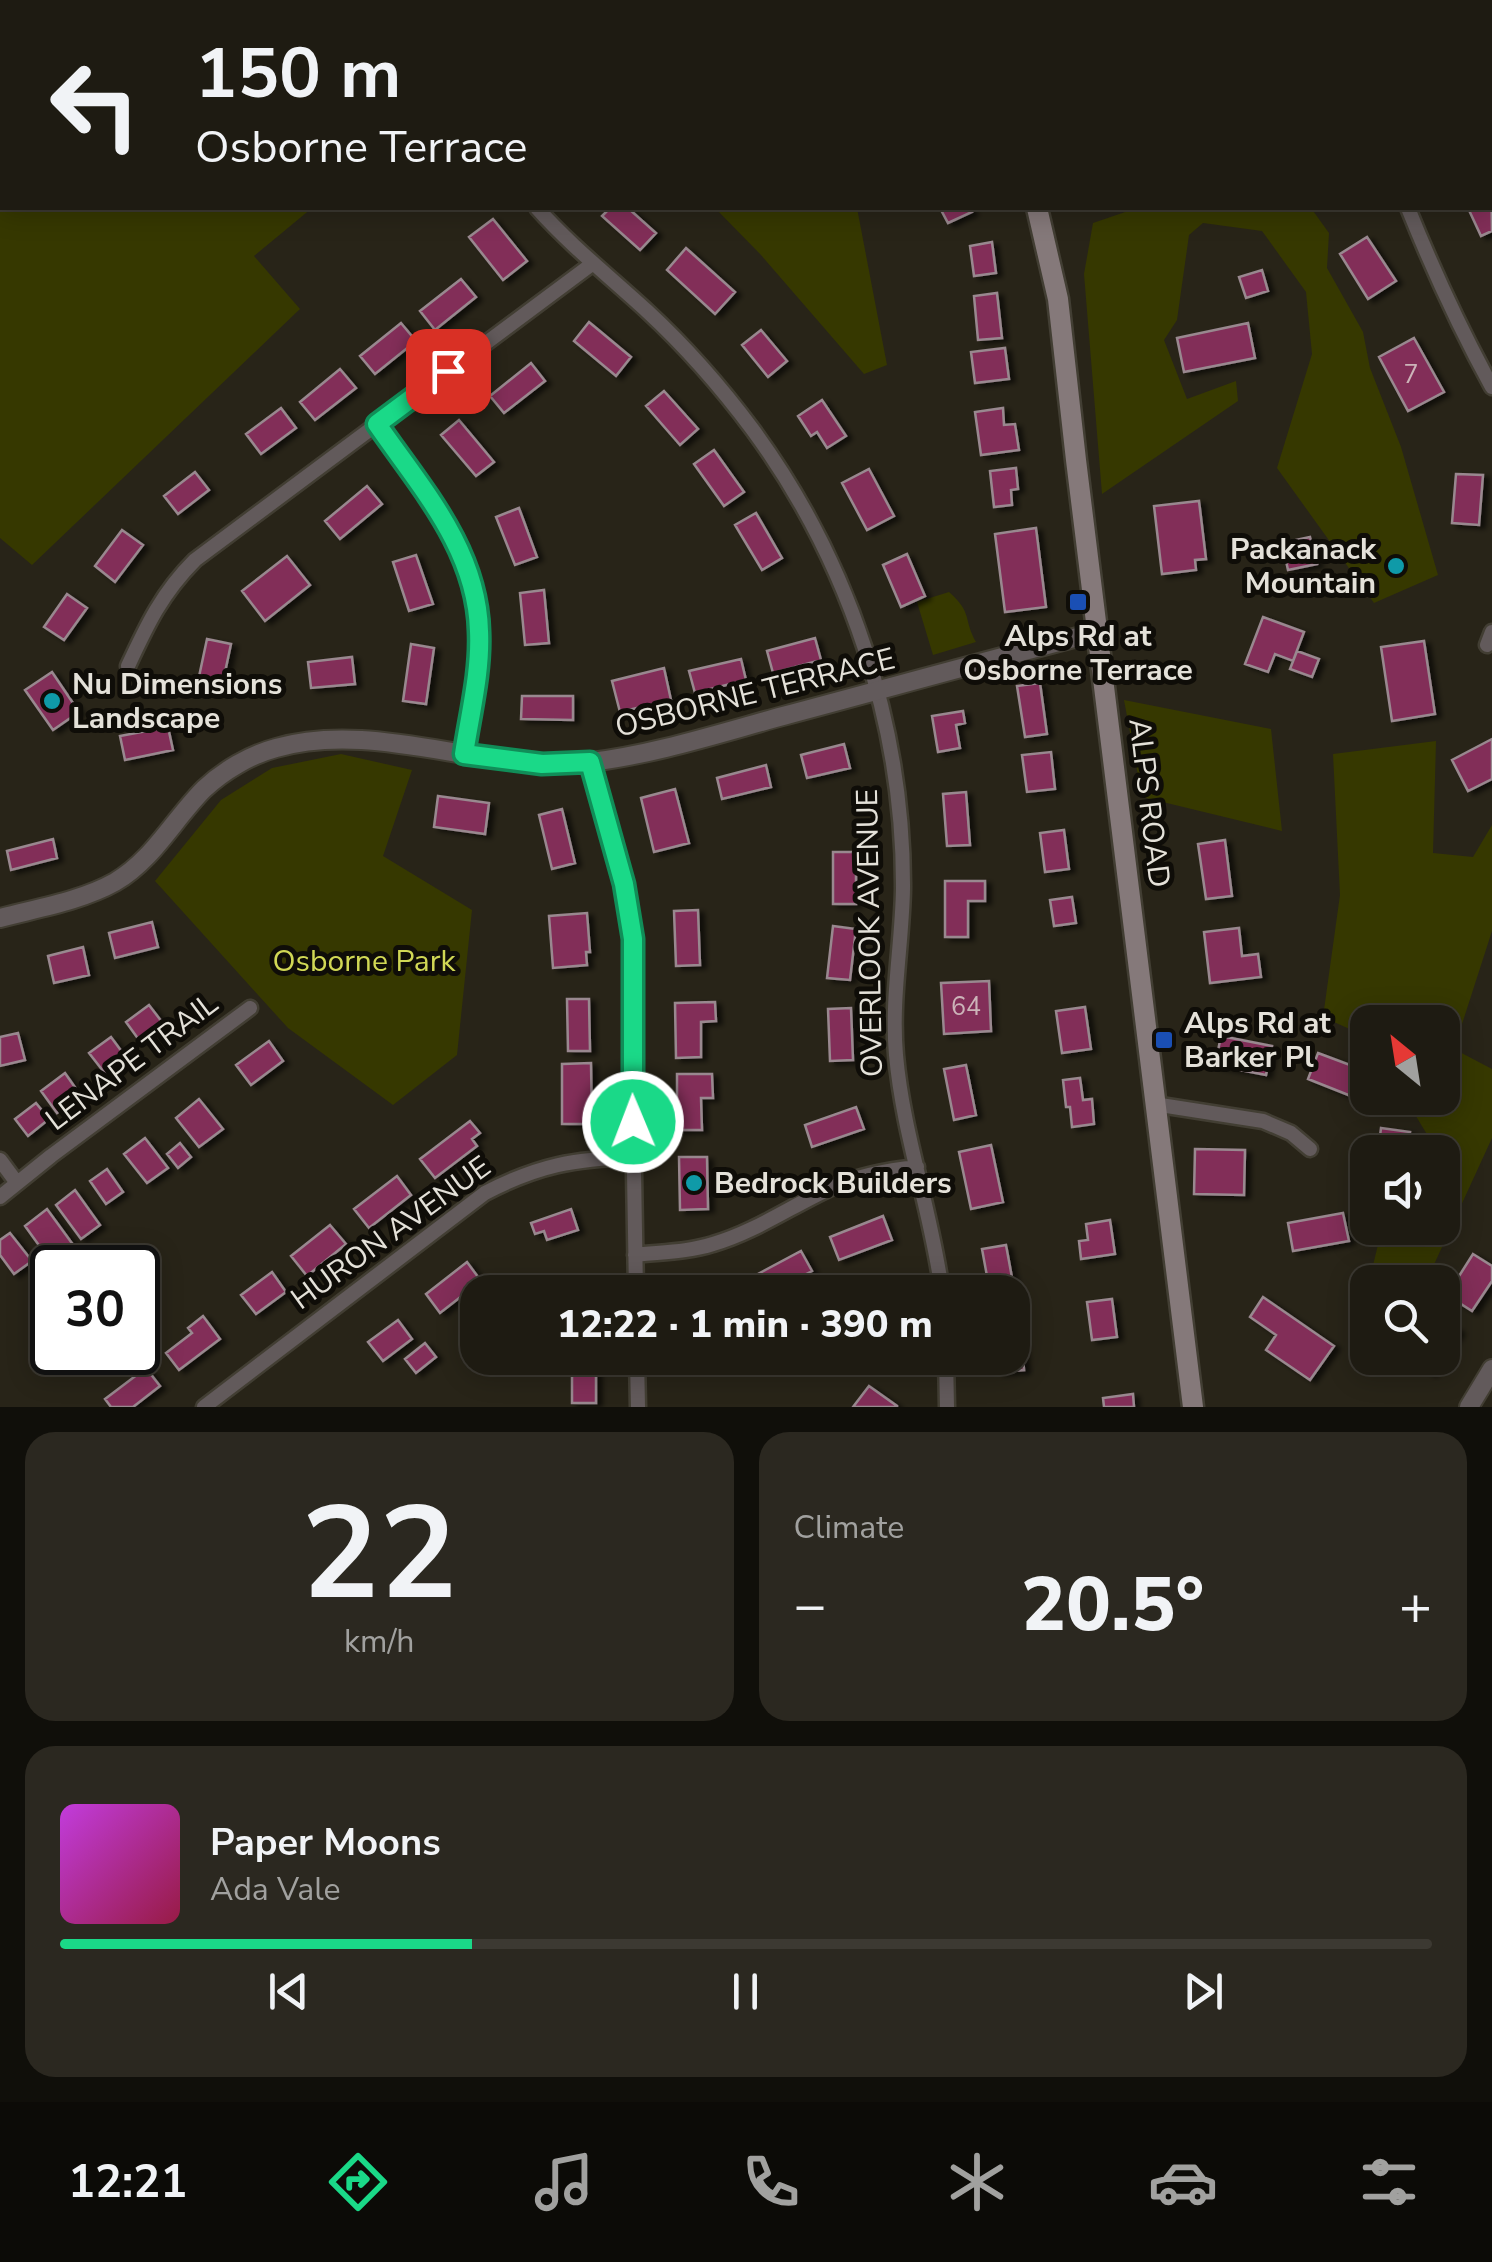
<!DOCTYPE html>
<meta charset="utf-8">
<style>
body{margin:0;font-family:"Nunito Sans",sans-serif;background:#2b2820;color:#f1f3f6;height:100vh;display:flex;flex-direction:column;font-size:38px;white-space:nowrap}
*{box-sizing:border-box;margin:0}
p{font-size:32px;color:#a1a19f}
.icon{flex:none;width:55px;height:55px;fill:none;stroke:currentColor;stroke-width:2;stroke-linecap:round;stroke-linejoin:round}
.map{position:relative;height:1407px;overflow:hidden}
.panel{display:flex;flex-direction:column;gap:25px;padding:25px;background:#100f0a;flex:1}
.panel>*{flex:none}
.banner{position:absolute;left:0px;top:0px;width:1492px;height:210px;box-shadow:0 5px 25px #0003,0 0 0 2px #3c3932;background:#1e1b12;color:#f1f3f6;overflow:hidden}
.needle{width:65px;rotate:330deg}
.tools{position:absolute;left:1350px;top:1005px;display:grid;gap:20px}
.tools a{display:grid;place-items:center;width:110px;height:110px;border-radius:20px;background:#1e1b12;box-shadow:0 5px 25px #0003,0 0 0 2px #3c3932;font-size:50px}
.speed{position:absolute;left:30px;top:1245px;display:flex;gap:20px;font-size:50px;font-weight:700;text-align:center}
.speed>*{display:grid;place-content:center;width:130px;height:130px;border-radius:50%;background:#1e1b12;box-shadow:0 5px 25px #0003,0 0 0 2px #3c3932;line-height:1}
.speed .limit{border:5px solid #111;border-radius:15px;background:#fff;color:#111}
.pin{position:absolute;display:grid;place-items:center;width:85px;height:85px;color:#fff;margin:-42px;border-radius:20px;box-shadow:0 5px 15px #0006}
.me{position:absolute;width:110px;margin:-55px;rotate:359deg;stroke-linejoin:round;filter:drop-shadow(0 0 8px #0008)}
.turn{display:flex;align-items:center;gap:35px;height:210px;padding:0 30px;font-size:45px}
.turn .icon{width:130px;height:130px;stroke-width:2.5}
.turn b{display:block;font-size:70px;line-height:85px}
.big{font-size:75px;font-weight:800;line-height:1.1}
.panel .card{flex:1;display:flex;flex-direction:column;justify-content:center;gap:15px;min-width:0;padding:0 35px;border-radius:30px;background:#2b2820}
.panel .dial{align-items:center;gap:0}
.dial b{font-size:130px;line-height:1}
.song{display:flex;align-items:center;gap:30px}
.cover{width:120px;height:120px;border-radius:15px;background:linear-gradient(135deg,hsl(290 70% 55%),hsl(340 70% 35%))}
.played{height:10px;border-radius:5px;background:linear-gradient(90deg,#1ad988 30%,#3c3932 30%)}
.keys{display:flex;justify-content:space-around;direction:ltr}
.heat{display:flex;justify-content:space-between;align-items:center;font-size:55px;direction:ltr}
.panel .tiles{flex:1;display:grid;gap:25px;grid-template-columns:1fr 1fr}
.card:last-child{grid-column:span 2}
.trip{position:absolute;left:460px;top:1275px;width:570px;height:100px;border-radius:30px;background:#1e1b12;box-shadow:0 5px 25px #0003,0 0 0 2px #3c3932;font-weight:800;line-height:100px;text-align:center}
.dock{display:flex;height:160px;justify-content:space-around;align-items:center;background:#0c0b07;color:#a1a19f}
.dock .icon{width:70px;height:70px}
.dock .active{color:#1ad988}
.dock b{font-size:45px;color:#f1f3f6}
.map>svg:first-child{display:block}
.green{fill:#363800}
.building{fill:#822f59;stroke:#99888f;stroke-width:2.5;filter:url(#shadow)}
.lines{fill:none;stroke-linecap:round;stroke-linejoin:round}
.minor-casing{stroke:#423e33;stroke-width:19}
.tertiary-casing{stroke:#423e33;stroke-width:22}
.secondary-casing{stroke:#423e33;stroke-width:25}
.minor{stroke:#625a5b;stroke-width:14}
.tertiary{stroke:#625a5b;stroke-width:18}
.secondary{stroke:#85797a;stroke-width:20}
.route-casing{stroke:#118d58;stroke-width:25}
.route{stroke:#1ad988;stroke-width:18}
.culture-dot{fill:#0f9aa8;stroke:#0f0d08;stroke-width:4}
.transit-dot{fill:#1a4fb4;stroke:#0f0d08;stroke-width:4}
.labels{text-anchor:middle;dominant-baseline:central;stroke-width:10;stroke-linejoin:round;paint-order:stroke}
.number-label{font-size:25px;fill:#ccb4b9}
.poi-label{font-size:30px;font-weight:bold;fill:#e4e1d9;stroke:#0f0d08;text-anchor:start}
.street-label{font-size:30px;fill:#e4e1d9;stroke:#0f0d08}
.park-label{font-size:30px;fill:#d1d855;stroke:#0f0d08}
</style>
<div class="map">
<svg width="1492" height="1407" viewBox="0 0 1492 1407">
<defs>
<filter id="shadow"><feDropShadow dx="5.5" dy="3" stdDeviation="2.5" flood-color="#0009"/></filter>
</defs>
<rect width="100%" height="100%" fill="#282418"/>
<path class="green" d="M2,190V208H312L254,256L300,309L32,565L0,538V192Z
M715,208H772L774,211L781,208H857L887,365L864,374L761,255Z
M1137,208H1311L1329,233L1327,268L1363,332L1370,368L1401,447L1438,575L1374,603L1277,468L1312,354L1306,292L1262,231L1203,223L1189,235L1177,320L1164,340L1187,399L1236,381L1238,401L1102,494L1084,274L1093,223Z
M949,592C973,613 963,619 976,642L933,655L917,602Z
M1124,700L1271,729L1282,831L1142,797Z
M1436,741L1433,853L1473,857L1492,825V931L1454,1049L1492,1069V1138L1426,1282H1369L1382,1228H1442V1152H1433L1434,1146L1405,1098H1442V1022H1368L1367,1037L1323,1017L1340,895L1333,754Z
M341,754L412,770L383,856L472,910L457,1055L393,1105L288,1028L155,881L221,800L272,768Z"/>
<path class="building" d="M1491,176L1492,231L1481,236L1468,208H1490Z
M610,208H628L656,233L640,250L602,216Z
M940,208H970L972,212L948,223Z
M493,219L527,261L503,280L469,237Z
M1367,237L1396,281L1368,299L1340,254Z
M992,242L996,273L974,276L970,246Z
M686,248L735,292L715,314L667,270Z
M1262,270L1268,291L1246,298L1239,277Z
M461,279L476,297L435,330L420,311Z
M997,293L1002,338L978,340L974,296Z
M589,322L631,357L616,376L574,341Z
M401,323L416,341L375,374L360,356Z
M1248,323L1255,358L1184,372L1177,338Z
M761,330L787,361L768,377L742,345Z
M1414,338L1444,392L1408,411L1379,357Z
M1005,348L1009,379L975,383L971,352Z
M531,363L545,381L504,413L490,396Z
M340,369L356,388L315,420L300,402Z
M664,391L698,429L680,445L646,406Z
M822,400L846,436L827,448L817,432L811,436L798,416Z
M281,408L296,428L261,454L246,434Z
M1003,408L1004,425L1015,424L1019,450L981,455L975,412Z
M459,420L494,462L476,476L441,435Z
M714,450L744,492L724,506L694,464Z
M1016,468L1018,489L1011,490L1012,505L994,507L990,471Z
M869,469L894,516L867,530L842,483Z
M195,472L209,490L178,514L164,496Z
M1456,474L1483,475L1479,525L1452,523Z
M367,486L382,504L340,539L325,521Z
M1199,501L1206,559L1195,560L1196,570L1162,574L1154,506Z
M519,508L537,557L515,565L496,517Z
M756,513L782,558L762,570L735,525Z
M1036,528L1046,607L1005,612L995,534Z
M122,530L143,545L115,582L95,566Z
M1310,537L1317,564L1288,570L1282,543Z
M907,554L925,596L901,607L883,565Z
M416,555L433,604L409,611L393,562Z
M287,556L310,585L265,621L242,591Z
M544,590L549,643L525,645L520,593Z
M67,594L87,608L64,640L44,627Z
M1263,617L1304,632L1293,661L1275,654L1268,672L1245,664Z
M815,638L821,660L773,673L767,651Z
M207,639L231,644L221,691L197,686Z
M1424,641L1435,714L1392,721L1381,647Z
M411,644L434,648L426,704L403,701Z
M1297,651L1319,659L1312,677L1290,669Z
M352,657L355,684L311,688L308,662Z
M741,659L746,680L695,693L689,671Z
M664,668L671,700L620,712L612,681Z
M52,672L79,712L53,730L25,690Z
M1040,683L1047,734L1025,737L1017,686Z
M522,696H573V720L521,719Z
M963,711L965,723L956,725L960,748L938,752L932,716Z
M168,727L173,750L125,760L120,736Z
M1492,739V779L1468,791L1452,760Z
M844,744L850,768L807,778L801,755Z
M1051,752L1055,789L1027,792L1022,755Z
M766,765L771,787L722,799L717,778Z
M675,789L689,843L654,852L641,798Z
M966,792L970,845L947,846L943,794Z
M438,796L489,803L485,834L434,827Z
M562,809L575,863L552,869L539,815Z
M1064,830L1069,869L1045,872L1040,833Z
M53,839L57,858L11,870L7,851Z
M1225,840L1232,896L1206,899L1198,844Z
M833,852H856V904H833Z
M945,881H985V901H968V937H945Z
M1072,897L1076,923L1054,926L1050,900Z
M698,910L700,965L676,966L674,911Z
M587,913L590,952H586L587,965L553,968L549,916Z
M152,922L158,947L115,958L109,933Z
M833,926L856,929L850,980L827,978Z
M1239,928L1242,956L1258,954L1261,977L1210,983L1204,932Z
M83,947L89,975L54,983L48,956Z
M989,981L991,1031L944,1034L941,983Z
M567,999H589L590,1051H568Z
M715,1002L716,1021L701,1022V1057L676,1058L675,1003Z
M149,1005L162,1022L139,1040L126,1022Z
M1085,1007L1091,1049L1062,1053L1056,1011Z
M851,1008L853,1060L830,1061L828,1009Z
M18,1033L25,1060L0,1066V1037Z
M1221,1036L1272,1046L1266,1075L1215,1065Z
M111,1037L128,1060L107,1076L89,1053Z
M269,1041L283,1061L251,1085L236,1065Z
M1318,1053L1366,1071L1356,1098L1308,1079Z
M591,1063L592,1124H562V1064Z
M966,1065L976,1115L954,1120L944,1069Z
M65,1073L81,1096L57,1113L41,1091Z
M677,1074H712L713,1098H701L702,1130H677Z
M1080,1078L1083,1100L1092,1099L1094,1124L1072,1127L1070,1107H1066L1063,1080Z
M199,1099L223,1129L199,1147L176,1118Z
M36,1103L49,1119L28,1136L15,1119Z
M856,1107L864,1129L812,1147L805,1125Z
M470,1121L480,1133L472,1139L477,1146L435,1178L420,1159Z
M1381,1128L1410,1132L1406,1152H1378Z
M145,1138L168,1168L147,1183L124,1154Z
M180,1143L191,1157L178,1168L167,1154Z
M991,1145L1003,1202L971,1209L959,1152Z
M1195,1149L1245,1150L1244,1195L1194,1194Z
M679,1157H707L708,1209L680,1210Z
M107,1169L123,1192L106,1204L90,1181Z
M397,1176L411,1195L369,1228L354,1209Z
M75,1190L100,1225L81,1239L56,1205Z
M47,1209L74,1246L51,1262L25,1226Z
M571,1209L578,1230L547,1240L544,1231L535,1234L531,1223Z
M1343,1213L1349,1241L1293,1251L1288,1223Z
M883,1216L892,1240L839,1260L830,1237Z
M1110,1220L1115,1254L1081,1259L1079,1241L1088,1240L1086,1224Z
M330,1225L346,1244L307,1276L291,1256Z
M10,1233L32,1261L14,1274L0,1255V1240Z
M1006,1245L1013,1283L989,1287L982,1249Z
M801,1251L812,1271L772,1292H765L756,1275Z
M1473,1254L1492,1266V1281L1472,1311L1447,1295Z
M467,1262L481,1281L440,1313L426,1294Z
M272,1272L286,1292L256,1314L241,1295Z
M594,1279V1292H571L570,1280Z
M1263,1297L1334,1346L1310,1380L1266,1350L1276,1335L1250,1317Z
M1112,1299L1117,1337L1092,1340L1087,1302Z
M203,1316L220,1339L179,1370L166,1353L192,1333L188,1328Z
M1020,1317L1024,1370L999,1372L998,1358H1012V1318Z
M398,1320L412,1339L383,1361L368,1342Z
M1442,1320L1459,1331L1442,1356Z
M425,1343L436,1357L416,1373L405,1359Z
M572,1358H596V1403H572Z
M1407,1358H1442L1431,1373Z
M146,1368L160,1386L133,1407H111L105,1399Z
M869,1386L897,1406V1407H853Z
M1133,1394L1134,1407H1104L1103,1398Z"/>
<g class="lines">
<g class="minor-casing">
<path id="minor" d="M83,2L87,0
M0,65L2,63
M537,208C571,246 610,277 647,311C686,347 721,387 753,430C849,561 904,725 903,889C902,945 891,999 896,1055C903,1135 932,1213 942,1292
M1408,208C1433,270 1460,329 1492,387
M377,425C421,487 477,550 480,631C481,672 470,714 463,755
M1487,645L1492,632
M128,666C147,625 162,593 195,560L592,264
M590,762L624,884L633,939L632,1051L636,1292
M1154,1104L1263,1121L1291,1133L1310,1149
M0,1160L17,1183
M0,1197L51,1156L250,1008
M635,1255C661,1252 688,1252 713,1244C755,1232 793,1205 833,1187C860,1175 888,1170 917,1167
M637,1358L638,1407
M946,1358L947,1407
M204,1407L485,1193C539,1165 574,1159 634,1157"/>
</g>
<g class="tertiary-casing">
<path id="tertiary" d="M0,918C38,908 81,901 115,882C153,860 174,819 204,789C223,771 250,755 276,748C376,719 487,774 591,762C656,754 720,733 783,716C888,688 992,659 1097,632
M1469,1407L1492,1369"/>
</g>
<g class="secondary-casing">
<path id="secondary" d="M953,0L954,2
M1037,208L1058,299L1076,460L1193,1407"/>
</g>
<use href="#minor" class="minor"/>
<use href="#tertiary" class="tertiary"/>
<use href="#secondary" class="secondary"/>
</g>
<g class="lines">
<g class="route-casing">
<path id="route" d="M448,371L377,424C421,488 477,549 479,631C481,672 470,714 464,754L542,764L590,762L624,884L633,939V1122"/>
</g>
<use href="#route" class="route"/>
</g>
<g class="culture-dot">
<circle cx="1396" cy="566" r="10"/>
<circle cx="52" cy="701" r="10"/>
<circle cx="694" cy="1183" r="10"/>
</g>
<g class="transit-dot">
<rect x="1068" y="592" width="20" height="20" rx="5"/>
<rect x="1154" y="1030" width="20" height="20" rx="5"/>
</g>
<g class="labels">
<g class="number-label">
<text x="1411" y="375">7</text>
<text x="966" y="1007">64</text>
</g>
<g class="poi-label">
<text x="1376" y="549" text-anchor="end">Packanack<tspan x="1376" dy="34">Mountain</tspan></text>
<text x="1078" y="636" text-anchor="middle">Alps Rd at<tspan x="1078" dy="34">Osborne Terrace</tspan></text>
<text x="72" y="684">Nu Dimensions<tspan x="72" dy="34">Landscape</tspan></text>
<text x="1184" y="1023">Alps Rd at<tspan x="1184" dy="34">Barker Pl</tspan></text>
<text x="714" y="1183">Bedrock Builders</text>
</g>
<g class="street-label">
<text transform="translate(755 693) rotate(-14)">OSBORNE TERRACE</text>
<text transform="translate(1149 803) rotate(83)">ALPS ROAD</text>
<text transform="translate(870 933) rotate(-91)">OVERLOOK AVENUE</text>
<text transform="translate(132 1062) rotate(-37)">LENAPE TRAIL</text>
<text transform="translate(391 1233) rotate(-36)">HURON AVENUE</text>
</g>
<g class="park-label">
<text x="364" y="961">Osborne Park</text>
</g>
</g>
</svg>
<div class="tools">
<a><svg class="needle" viewBox="-14 -14 28 28"><path d="M0-13l5 13h-10z" fill="#e53935"/><path d="M0 13l5-13h-10z" fill="#a1a19f"/></svg></a>
<a><svg class="icon" aria-label="sound" viewBox="0 0 24 24"><path d="M4 9h4l5-4v14l-5-4H4zM17 9q2 3 0 6"/></svg></a>
<a><svg class="icon" aria-label="search" viewBox="0 0 24 24"><circle cx="10" cy="10" r="6"/><path d="M15 15l6 6"/></svg></a>
</div>
<div class="speed"><div class="limit">30</div></div>
<div class="pin" style="left:448px;top:371px;background:#d93025"><svg class="icon" aria-label="arrive" viewBox="0 0 24 24"><path d="M6 21V4h12l-3 4 3 4H6"/></svg></div>
<svg class="me" style="left:633px;top:1122px" viewBox="-20 -20 40 40"><circle r="17" fill="#1ad988" stroke="#fff" stroke-width="3"/><path d="M0-11L8 9 0 5-8 9z" fill="#fff"/></svg>
<div class="trip">12:22 · 1 min · 390 m</div>
<div class="banner">
<div class="turn"><svg class="icon" aria-label="left" viewBox="0 0 24 24"><path d="M17 20v-9H6M10 6l-5 5 5 5"/></svg><div><b>150 m</b>Osborne Terrace</div></div>
</div>
</div>
<section class="panel">
<div class="tiles">
<div class="card dial"><b>22</b><p>km/h</p></div>
<div class="card"><p>Climate</p>
<div class="heat"><a>−</a><b class="big">20.5°</b><a>+</a></div>
</div>
<div class="card">
<div class="song"><i class="cover"></i><div><b>Paper Moons</b><p>Ada Vale</p></div></div>
<div class="played"></div>
<div class="keys"><svg class="icon" aria-label="previous" viewBox="0 0 24 24"><path d="M18 5L8 12l10 7zM5 5v14"/></svg><svg class="icon" aria-label="pause" viewBox="0 0 24 24"><path d="M8 5v14M16 5v14"/></svg><svg class="icon" aria-label="next" viewBox="0 0 24 24"><path d="M6 5l10 7-10 7zM19 5v14"/></svg></div>
</div>
</div>
</section>
<nav class="dock">
<b>12:21</b>
<svg class="icon active" aria-label="directions" viewBox="0 0 24 24"><path d="M12 3l9 9-9 9-9-9zM9 14v-3h6M13 9l2 2-2 2"/></svg>
<svg class="icon" aria-label="music" viewBox="0 0 24 24"><path d="M9 18V5l10-2v13"/><circle cx="6" cy="18" r="3"/><circle cx="16" cy="16" r="3"/></svg>
<svg class="icon" aria-label="phone" viewBox="0 0 24 24"><path d="M5 4h4l2 5-3 2q2 4 5 5l2-3 5 2v4C11 20 4 13 5 4z"/></svg>
<svg class="icon" aria-label="climate" viewBox="0 0 24 24"><path d="M12 3v18M4 7l16 10M4 17L20 7"/></svg>
<svg class="icon" aria-label="car" viewBox="0 0 24 24"><path d="M5 17H2v-5l4-1 3-4h7l3 4 3 1v5h-3M9 17h6M6 11h13"/><circle cx="7" cy="17" r="2"/><circle cx="17" cy="17" r="2"/></svg>
<svg class="icon" aria-label="filters" viewBox="0 0 24 24"><path d="M4 7h16M4 17h16"/><circle cx="9" cy="7" r="2"/><circle cx="15" cy="17" r="2"/></svg>
</nav>
